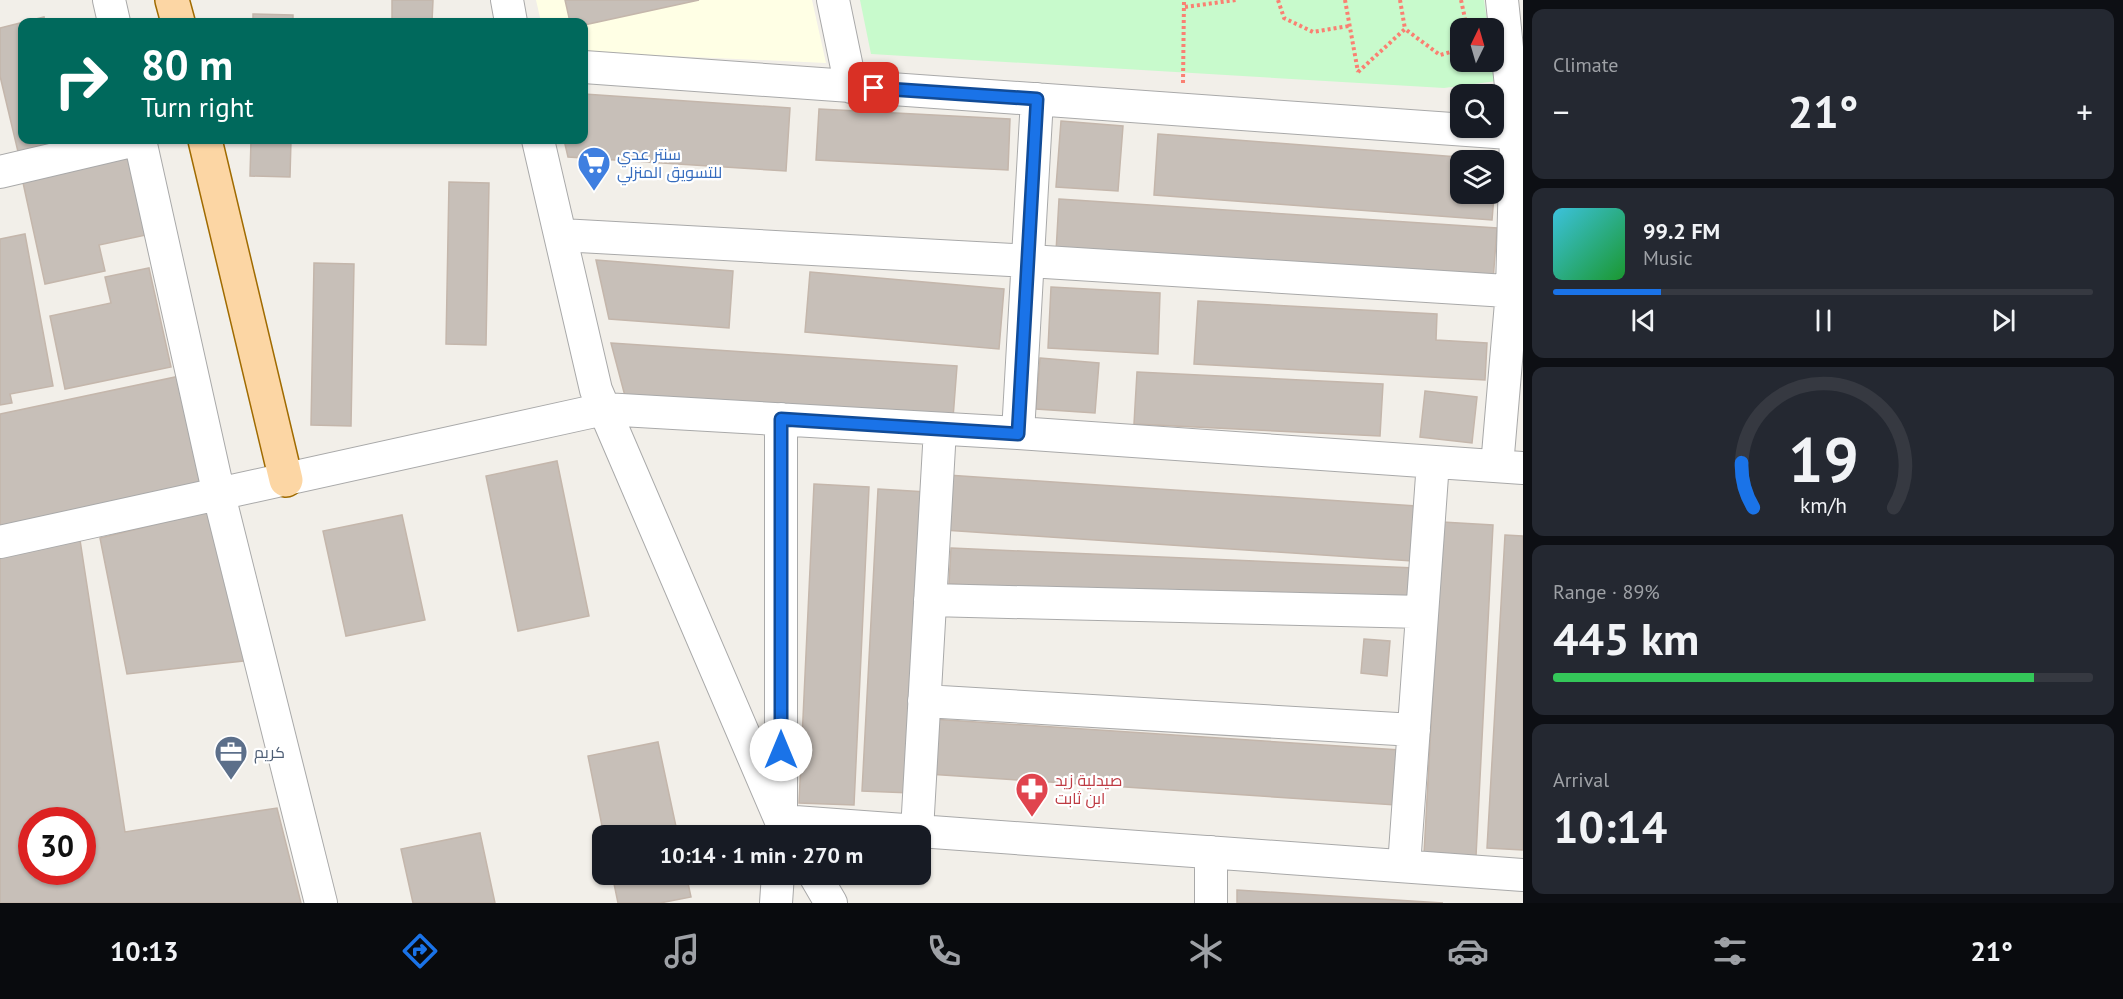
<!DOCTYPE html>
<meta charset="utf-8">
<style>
body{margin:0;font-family:"PT Sans",Cairo,sans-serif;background:#242831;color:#f1f3f6;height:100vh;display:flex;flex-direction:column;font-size:22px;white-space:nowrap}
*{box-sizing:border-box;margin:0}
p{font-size:20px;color:#9ea1a6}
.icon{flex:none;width:33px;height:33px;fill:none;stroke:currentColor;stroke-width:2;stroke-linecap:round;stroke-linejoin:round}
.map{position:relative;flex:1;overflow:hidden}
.drawer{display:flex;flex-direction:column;gap:9px;padding:9px;background:#0d0f14;width:600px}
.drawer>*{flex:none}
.hud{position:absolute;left:18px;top:18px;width:570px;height:126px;border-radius:12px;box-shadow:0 2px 4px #0004;background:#00695c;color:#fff;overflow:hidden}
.needle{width:39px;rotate:5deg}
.buttons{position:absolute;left:1450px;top:18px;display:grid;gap:12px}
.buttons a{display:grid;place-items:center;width:54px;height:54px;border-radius:12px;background:#171b24;box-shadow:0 2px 4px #0004;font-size:30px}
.speed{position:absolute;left:18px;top:807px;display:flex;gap:12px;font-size:30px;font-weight:700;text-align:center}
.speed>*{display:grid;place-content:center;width:78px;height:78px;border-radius:50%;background:#171b24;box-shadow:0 2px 4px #0004;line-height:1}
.speed .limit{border:9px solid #d22;background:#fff;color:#111}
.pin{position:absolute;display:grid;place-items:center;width:51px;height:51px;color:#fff;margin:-26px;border-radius:12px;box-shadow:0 3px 9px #0006}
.me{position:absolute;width:66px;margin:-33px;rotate:0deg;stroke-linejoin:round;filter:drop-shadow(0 0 4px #0008)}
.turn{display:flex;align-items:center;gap:21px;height:126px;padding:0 24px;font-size:27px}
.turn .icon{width:78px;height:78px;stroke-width:2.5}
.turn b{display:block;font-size:42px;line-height:51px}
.big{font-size:45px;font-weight:700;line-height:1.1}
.drawer .card{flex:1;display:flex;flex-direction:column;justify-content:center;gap:9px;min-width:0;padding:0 21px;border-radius:12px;background:#242831}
.drawer .dial{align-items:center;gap:0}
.dial svg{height:156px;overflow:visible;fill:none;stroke:#363941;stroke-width:7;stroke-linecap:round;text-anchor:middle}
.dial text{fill:#f1f3f6;stroke:none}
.song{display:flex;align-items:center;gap:18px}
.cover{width:72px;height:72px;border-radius:9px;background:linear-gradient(135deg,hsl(190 70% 55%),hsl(130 70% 35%))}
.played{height:6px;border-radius:3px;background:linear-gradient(90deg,#1a73e8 20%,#363941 20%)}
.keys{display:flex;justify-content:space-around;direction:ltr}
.heat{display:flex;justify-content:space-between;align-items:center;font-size:33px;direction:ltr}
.charge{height:9px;border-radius:4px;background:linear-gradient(90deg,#34c759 89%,#363941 0)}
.trip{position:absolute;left:592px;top:825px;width:339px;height:60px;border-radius:12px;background:#171b24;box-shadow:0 2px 4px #0004;font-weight:700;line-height:60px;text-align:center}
.tab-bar{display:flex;height:96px;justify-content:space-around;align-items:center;background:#090b0e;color:#9ea1a6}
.tab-bar .icon{width:42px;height:42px}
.tab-bar .selected{color:#1a73e8}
.tab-bar b{font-size:27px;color:#f1f3f6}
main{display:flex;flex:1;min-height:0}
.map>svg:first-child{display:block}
.education{fill:#ffffe5}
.park{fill:#c8facc}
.building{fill:#c7bfb8;stroke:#c4b6ab;stroke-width:1.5;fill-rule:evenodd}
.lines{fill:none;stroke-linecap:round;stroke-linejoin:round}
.minor-casing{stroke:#a9a9a9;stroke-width:34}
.major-casing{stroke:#a06b00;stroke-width:36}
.path{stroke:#fa8072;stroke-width:4;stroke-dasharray:3 3;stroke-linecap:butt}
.minor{stroke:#fff;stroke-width:32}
.major{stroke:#fcd6a4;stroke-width:33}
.route-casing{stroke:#114b97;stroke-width:15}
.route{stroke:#1a73e8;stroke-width:10}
.labels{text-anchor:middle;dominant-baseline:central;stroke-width:4.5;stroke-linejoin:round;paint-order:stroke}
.shop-label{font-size:16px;fill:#366cbe;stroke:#fff;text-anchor:start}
.service-label{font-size:16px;fill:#4e5e75;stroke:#fff;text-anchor:start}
.health-label{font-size:16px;fill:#be3a42;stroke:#fff;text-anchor:start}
</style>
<main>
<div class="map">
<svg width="1523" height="903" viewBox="0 0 1523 903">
<rect width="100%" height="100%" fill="#f2efe9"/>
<path class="education" d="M536,0H812L826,63L584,52V22H541Z"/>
<path class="park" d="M860,0H1484L1488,28H1461V62H1494L1497,81L1444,88L871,54Z"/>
<path class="building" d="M392,0H433L432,22H392Z
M565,0H699L584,25V22H570Z
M253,14L293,15V22H253Z
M44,17L45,22H22V140H110L20,160L0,76V28Z
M584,94L790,108L786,171L568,157L564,140H584Z
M819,109L1010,119L1008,170L816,160Z
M1061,121L1123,126L1118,191L1056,187Z
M1158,134L1497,160L1492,220L1154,195ZM1461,160H1494V194H1461Z
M251,140H291L290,177L250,176Z
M129,155L146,235L99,245L105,271L45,284L22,178Z
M449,182L489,183L486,345L446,344Z
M1059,199L1497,228L1493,281L1056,252Z
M25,234L53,386L10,394L12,403L0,405V239Z
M596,260L733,271L729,328L609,319Z
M314,263L354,264L351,426L311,425Z
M149,268L171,367L65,389L50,316L111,303L105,277Z
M810,272L1004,289L999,349L805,332Z
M1051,287L1160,293L1158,354L1048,348Z
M1198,301L1437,314L1436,340L1487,343L1485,380L1194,364Z
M611,343L957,366L953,418L625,396Z
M1040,358L1099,363L1095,413L1036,409Z
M1137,372L1383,384L1380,436L1134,424Z
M180,376L204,490L0,533V414Z
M1425,391L1477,397L1472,443L1420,437Z
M557,461L589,616L518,631L486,476Z
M947,475L1416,506L1412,561L944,530Z
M814,484L869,487L854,805L799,803Z
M878,489L927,492L911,793L862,791Z
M211,511L252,660L127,674L100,538Z
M402,515L425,620L346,636L323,531Z
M1442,522L1493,525L1476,856L1424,854Z
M1505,535L1523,536V850L1487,848Z
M80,540L125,832L277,808L301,903H0V554ZM32,820H82V872H32Z
M951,548L1415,568L1413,604L949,584Z
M1364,639L1390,641L1387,676L1361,673Z
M931,719L1400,750L1396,805L928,774Z
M658,742L678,836H604L588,756Z
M480,833L495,903H413L401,849Z
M612,874H686L691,897L660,903H618Z
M1237,890L1443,903H1237Z"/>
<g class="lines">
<g class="minor-casing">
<path id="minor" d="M109,0L114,22
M507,0L511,22
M833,0L851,87
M584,67L1523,134
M140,140L219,495L321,903
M538,140L596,390L781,821L790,836
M0,172L136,140
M561,235L1029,261L1523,292
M781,419V808
M1018,433L1037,99
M1497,466L1512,291L1516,134L1502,0
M0,542L604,409L1018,433L1523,468
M930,600L1422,612
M924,701L1414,730
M781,821L1523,875
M917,831L940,429
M1211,852V903
M1404,866L1433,462
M814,874L831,903
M776,903L778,874"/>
</g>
<g class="major-casing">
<path id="major" d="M172,0L178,22
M205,140L286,480"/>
</g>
<path class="path" d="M1278,0L1284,18L1313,32L1349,26
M1345,0L1358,72
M1400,0L1405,29
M1461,0L1467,28
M1185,7L1236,0
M1358,72L1405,29L1440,55L1461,49
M1183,83L1184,0"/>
<use href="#minor" class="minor"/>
<use href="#major" class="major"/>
</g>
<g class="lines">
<g class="route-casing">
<path id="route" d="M781,750V419L1018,434L1037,99L874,88"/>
</g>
<use href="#route" class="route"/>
</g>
<defs>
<g id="supermarket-pin" transform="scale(1.725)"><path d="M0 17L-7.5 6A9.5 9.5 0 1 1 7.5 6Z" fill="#3f7fe0" stroke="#fff"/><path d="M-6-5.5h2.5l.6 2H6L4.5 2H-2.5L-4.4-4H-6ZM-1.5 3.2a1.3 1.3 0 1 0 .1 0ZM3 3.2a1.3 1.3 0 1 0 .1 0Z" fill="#fff"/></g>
<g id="office-pin" transform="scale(1.725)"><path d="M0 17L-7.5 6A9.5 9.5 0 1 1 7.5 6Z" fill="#5c6f8a" stroke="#fff"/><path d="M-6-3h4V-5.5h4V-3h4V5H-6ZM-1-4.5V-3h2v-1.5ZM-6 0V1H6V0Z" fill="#fff"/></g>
<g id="pharmacy-pin" transform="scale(1.725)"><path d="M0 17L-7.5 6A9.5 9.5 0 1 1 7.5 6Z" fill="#e0444e" stroke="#fff"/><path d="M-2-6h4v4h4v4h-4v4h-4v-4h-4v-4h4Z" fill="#fff"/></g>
</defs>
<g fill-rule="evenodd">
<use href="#supermarket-pin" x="594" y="163"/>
<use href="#office-pin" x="231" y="752"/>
<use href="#pharmacy-pin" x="1032" y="789"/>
</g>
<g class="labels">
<g class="shop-label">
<text x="617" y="154">سنتر عدي<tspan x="617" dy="18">للتسويق المنزلي</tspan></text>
</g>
<g class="service-label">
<text x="254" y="752">كريم</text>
</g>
<g class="health-label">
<text x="1055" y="780">صيدلية زيد<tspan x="1055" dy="18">ابن ثابت</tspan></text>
</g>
</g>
</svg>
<div class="buttons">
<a><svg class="needle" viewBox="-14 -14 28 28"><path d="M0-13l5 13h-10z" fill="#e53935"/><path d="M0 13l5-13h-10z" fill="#9ea1a6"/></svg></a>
<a><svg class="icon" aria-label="search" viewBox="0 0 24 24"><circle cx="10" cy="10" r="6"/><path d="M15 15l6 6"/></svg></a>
<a><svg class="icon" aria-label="layers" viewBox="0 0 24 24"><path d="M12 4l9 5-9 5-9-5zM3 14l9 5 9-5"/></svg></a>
</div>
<div class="speed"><div class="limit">30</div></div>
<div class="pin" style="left:874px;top:88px;background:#d93025"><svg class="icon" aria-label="arrive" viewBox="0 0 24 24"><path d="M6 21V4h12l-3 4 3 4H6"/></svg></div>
<svg class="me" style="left:781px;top:750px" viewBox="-20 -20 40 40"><circle r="19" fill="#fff"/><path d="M0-13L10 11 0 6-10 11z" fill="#1a73e8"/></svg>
<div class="trip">10:14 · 1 min · 270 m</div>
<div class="hud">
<div class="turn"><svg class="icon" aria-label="right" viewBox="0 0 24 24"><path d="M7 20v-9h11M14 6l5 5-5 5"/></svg><div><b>80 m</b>Turn right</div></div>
</div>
</div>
<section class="drawer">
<div class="card"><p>Climate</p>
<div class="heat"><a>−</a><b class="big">21°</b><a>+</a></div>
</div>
<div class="card">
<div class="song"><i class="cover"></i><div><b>99.2 FM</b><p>Music</p></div></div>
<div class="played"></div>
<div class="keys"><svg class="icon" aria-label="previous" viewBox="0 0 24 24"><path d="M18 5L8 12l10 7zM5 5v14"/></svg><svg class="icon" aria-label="pause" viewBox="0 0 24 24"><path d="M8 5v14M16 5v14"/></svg><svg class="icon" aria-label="next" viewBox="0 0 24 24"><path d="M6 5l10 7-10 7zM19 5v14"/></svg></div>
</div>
<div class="card dial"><svg viewBox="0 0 100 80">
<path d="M14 69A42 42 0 1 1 86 69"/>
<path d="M14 69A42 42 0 0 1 8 46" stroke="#1a73e8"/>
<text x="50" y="56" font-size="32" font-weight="700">19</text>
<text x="50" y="72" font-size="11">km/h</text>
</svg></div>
<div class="card"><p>Range · 89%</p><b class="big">445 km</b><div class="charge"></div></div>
<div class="card"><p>Arrival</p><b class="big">10:14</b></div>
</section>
</main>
<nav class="tab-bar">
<b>10:13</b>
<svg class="icon selected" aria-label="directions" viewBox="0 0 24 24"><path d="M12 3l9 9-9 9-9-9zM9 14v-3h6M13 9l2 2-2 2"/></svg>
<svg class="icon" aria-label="music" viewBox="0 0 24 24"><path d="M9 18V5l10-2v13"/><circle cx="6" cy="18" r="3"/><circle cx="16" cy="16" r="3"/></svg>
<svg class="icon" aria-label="phone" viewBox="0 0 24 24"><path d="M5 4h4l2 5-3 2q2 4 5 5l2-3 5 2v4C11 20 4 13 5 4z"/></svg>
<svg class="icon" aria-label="climate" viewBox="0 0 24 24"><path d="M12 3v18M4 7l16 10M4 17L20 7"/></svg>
<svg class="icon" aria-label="car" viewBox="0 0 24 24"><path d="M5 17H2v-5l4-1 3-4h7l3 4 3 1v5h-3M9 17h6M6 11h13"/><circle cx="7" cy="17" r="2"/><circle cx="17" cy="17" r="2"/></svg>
<svg class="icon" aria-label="filters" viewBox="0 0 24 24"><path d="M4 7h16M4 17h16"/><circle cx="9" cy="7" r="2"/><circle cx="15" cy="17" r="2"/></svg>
<b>21°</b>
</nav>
